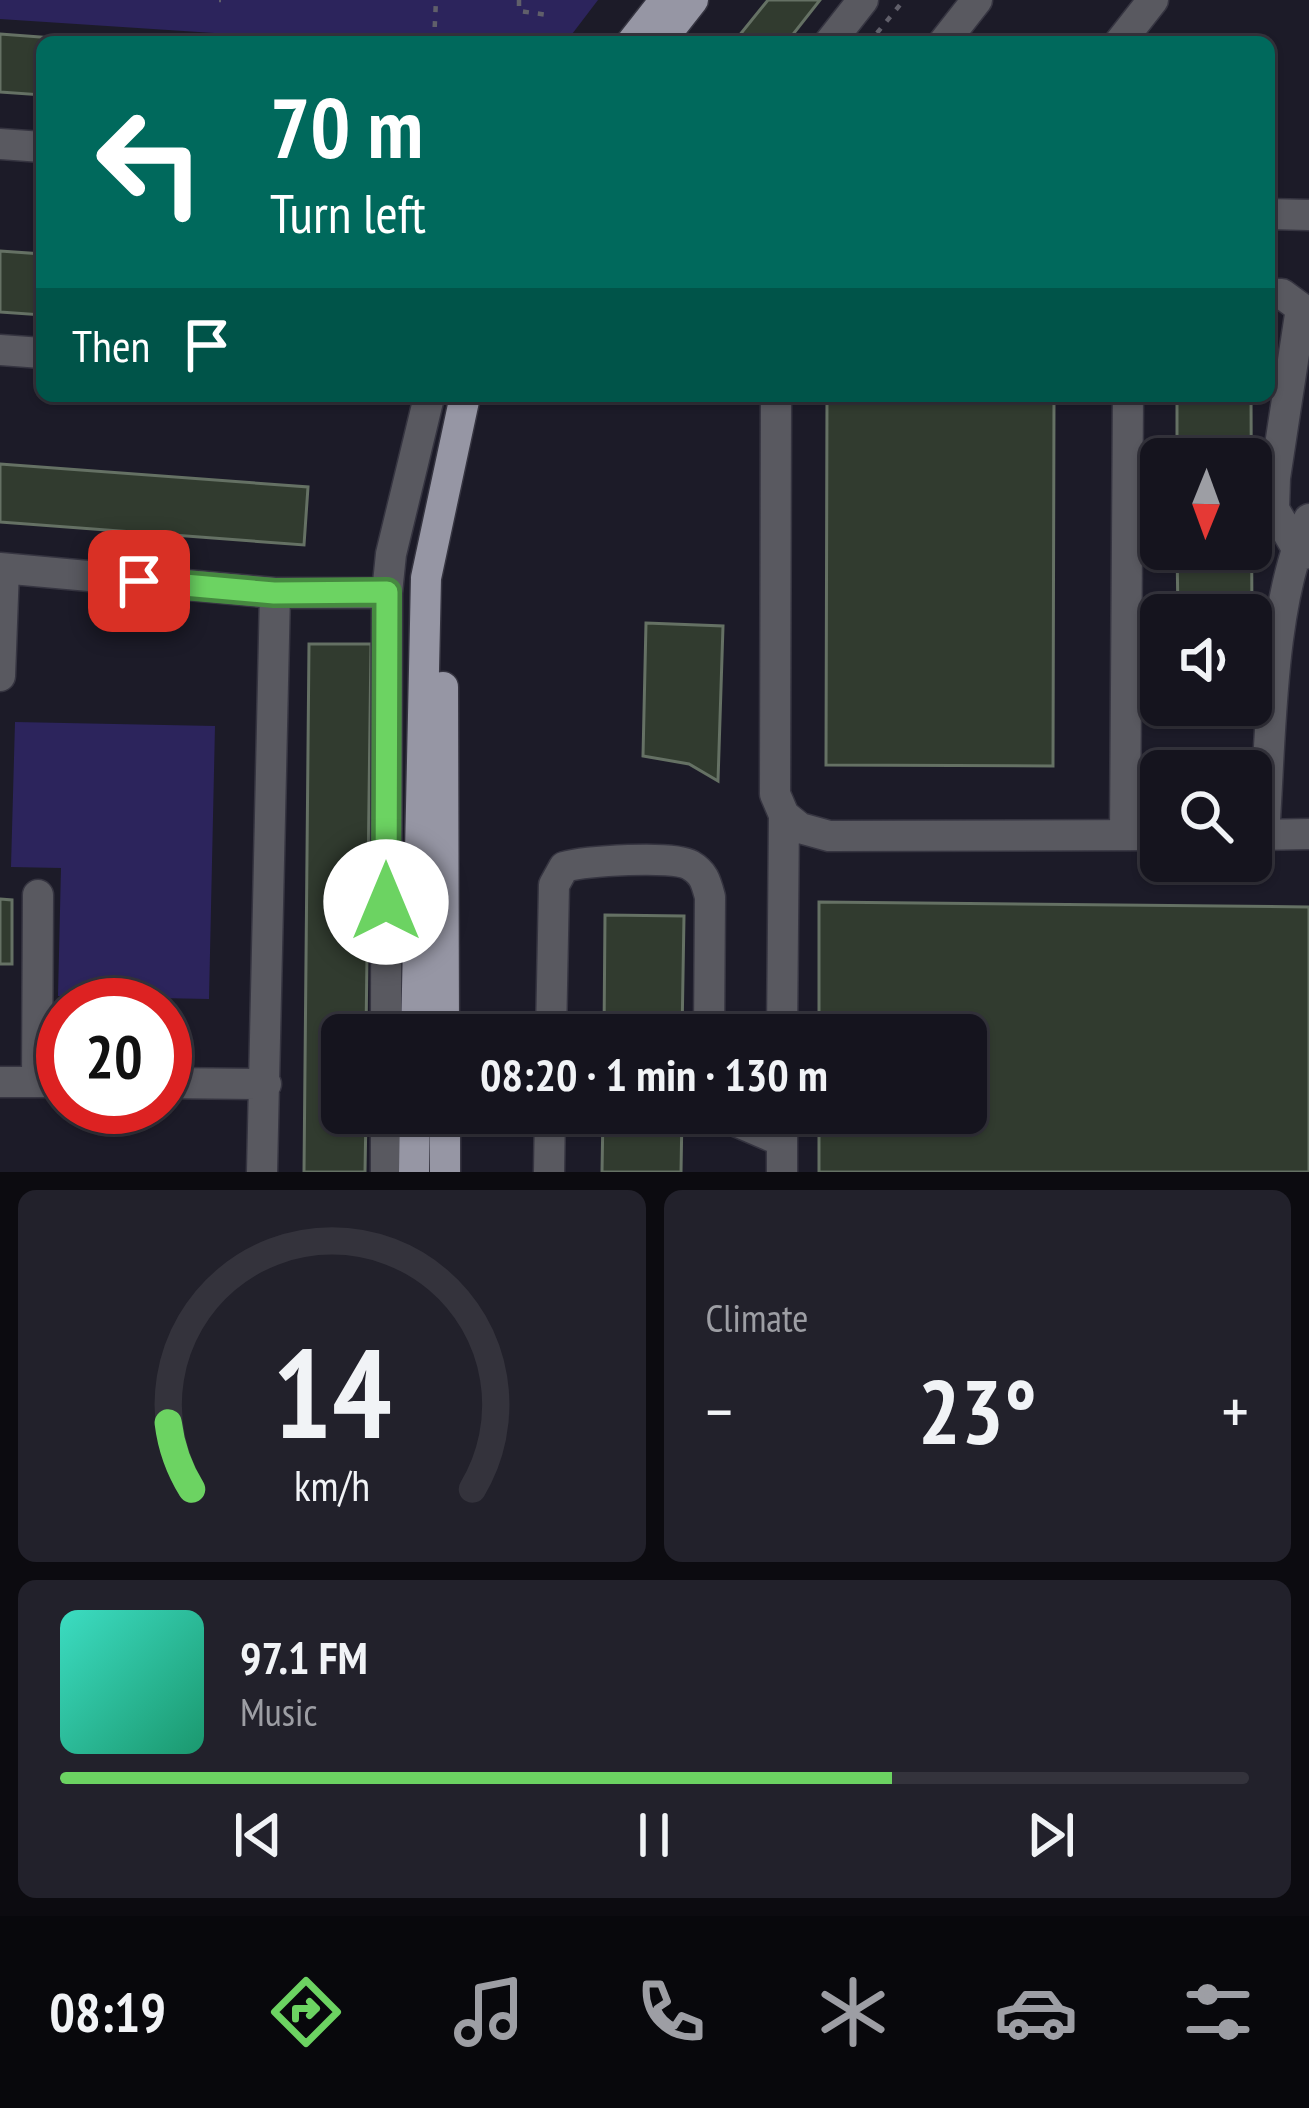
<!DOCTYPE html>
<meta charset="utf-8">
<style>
body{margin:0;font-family:"PT Sans Narrow",sans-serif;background:#22212b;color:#f1f3f6;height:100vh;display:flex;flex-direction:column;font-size:45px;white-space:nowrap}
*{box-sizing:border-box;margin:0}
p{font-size:39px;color:#9d9ea4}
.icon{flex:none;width:66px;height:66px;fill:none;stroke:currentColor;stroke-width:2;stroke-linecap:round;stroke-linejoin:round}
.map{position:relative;height:1172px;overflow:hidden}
.side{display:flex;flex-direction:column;gap:18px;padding:18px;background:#0c0b10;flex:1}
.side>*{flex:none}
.top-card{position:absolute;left:36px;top:36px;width:1239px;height:366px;border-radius:18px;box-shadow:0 3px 9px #0004,0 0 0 3px #34333c;background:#00695c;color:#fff;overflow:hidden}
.needle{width:78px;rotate:181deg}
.tools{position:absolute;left:1140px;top:438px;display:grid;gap:24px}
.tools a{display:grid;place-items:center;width:132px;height:132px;border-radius:18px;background:#15141e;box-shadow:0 3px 9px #0004,0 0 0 3px #34333c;font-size:60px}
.speed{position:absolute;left:36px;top:978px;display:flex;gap:24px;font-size:60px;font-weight:700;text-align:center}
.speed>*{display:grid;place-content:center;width:156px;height:156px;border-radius:50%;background:#15141e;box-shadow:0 3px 9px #0004,0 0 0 3px #34333c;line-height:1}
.speed .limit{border:18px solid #d22;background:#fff;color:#111}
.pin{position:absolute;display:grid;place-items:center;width:102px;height:102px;color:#fff;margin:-51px;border-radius:24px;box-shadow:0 6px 18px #0006}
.me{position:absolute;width:132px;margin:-66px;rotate:0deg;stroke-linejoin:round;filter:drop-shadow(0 0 9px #0008)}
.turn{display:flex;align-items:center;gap:42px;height:252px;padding:0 36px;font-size:54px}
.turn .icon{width:156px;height:156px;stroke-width:2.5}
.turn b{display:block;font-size:84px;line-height:102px}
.then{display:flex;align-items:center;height:114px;padding:0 36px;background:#0003;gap:24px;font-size:45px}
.big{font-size:90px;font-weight:700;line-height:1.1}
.side .widget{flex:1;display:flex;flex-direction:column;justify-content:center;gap:18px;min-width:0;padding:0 42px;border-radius:18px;background:#22212b}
.side .dial{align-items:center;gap:0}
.dial svg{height:312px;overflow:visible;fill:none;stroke:#34333c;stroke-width:7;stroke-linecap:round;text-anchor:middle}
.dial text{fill:#f1f3f6;stroke:none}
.song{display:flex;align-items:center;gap:36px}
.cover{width:144px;height:144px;border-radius:18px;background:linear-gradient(135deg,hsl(170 70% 55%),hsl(160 70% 35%))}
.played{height:12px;border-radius:6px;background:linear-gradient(90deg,#6cd362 70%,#34333c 70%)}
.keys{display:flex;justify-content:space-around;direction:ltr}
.heat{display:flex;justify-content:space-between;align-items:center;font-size:66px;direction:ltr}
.side .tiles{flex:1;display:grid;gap:18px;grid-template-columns:1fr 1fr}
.widget:last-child{grid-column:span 2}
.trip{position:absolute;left:321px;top:1014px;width:666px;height:120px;border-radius:18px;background:#15141e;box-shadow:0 3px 9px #0004,0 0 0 3px #34333c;font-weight:700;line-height:120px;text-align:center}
.tabs{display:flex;height:192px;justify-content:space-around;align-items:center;background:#08080c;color:#9d9ea4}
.tabs .icon{width:84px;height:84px}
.tabs .current{color:#6cd362}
.tabs b{font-size:54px;color:#f1f3f6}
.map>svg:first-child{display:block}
.green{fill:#2c245c}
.building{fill:#313b2f;stroke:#657164;stroke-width:3}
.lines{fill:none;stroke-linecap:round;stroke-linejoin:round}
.minor-casing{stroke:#363541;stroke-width:33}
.major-casing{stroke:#363541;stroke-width:33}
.path{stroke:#605f6a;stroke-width:4.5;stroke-dasharray:6 9;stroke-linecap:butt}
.minor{stroke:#595960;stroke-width:30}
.major{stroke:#9696a4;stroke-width:30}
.route-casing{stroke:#468940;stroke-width:30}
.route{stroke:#6cd362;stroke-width:21}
</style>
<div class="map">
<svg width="1309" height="1172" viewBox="0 0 1309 1172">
<rect width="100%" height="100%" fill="#1c1b28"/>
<path class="green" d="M0,0H598L566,42H351L0,19Z
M15,722L215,726L209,999L58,996L61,868L11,867Z"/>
<path class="building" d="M768,0H820L787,42L774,36L769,42H734Z
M0,34L107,42H42V95L0,92Z
M0,251L42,254V315L0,312Z
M827,396H1054L1053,766L826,765Z
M1177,396H1251L1252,629L1251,615H1178L1177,549H1251V459H1177Z
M0,464L308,487L304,545L0,522Z
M646,623L723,626L718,781L689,764L643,756Z
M309,644H371L366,1035H342V1113H366L365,1172H304Z
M0,899L12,900V964H0Z
M819,902L1309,907V1172H819V1113H966V1035H819Z
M605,915L684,916L682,1035H604Z
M603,1113H682L681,1172H602Z"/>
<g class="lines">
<g class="minor-casing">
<path id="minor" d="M830,42L863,0
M944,42L977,0
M1120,42L1153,0
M0,144L42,147
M1269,214L1309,215
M1269,294H1282L1301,308L1275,478L1274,509L1296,547L1304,554
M0,350L42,353
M776,396L775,794L784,815L782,1035
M0,568L275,593H387L391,554L429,397
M0,676L4,569
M784,815L800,828L829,836L1161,835
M1125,835L1128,396
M1251,835L1309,834
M1264,835C1271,741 1269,604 1309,519
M386,1035L387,593
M551,1035L554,885L564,867C585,861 673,855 690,865C704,873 706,882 710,897L709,1035
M0,1082H63
M37,1082L38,895
M165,1083L266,1084
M717,1113L782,1141
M262,1172L275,593
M386,1172V1113
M549,1172L550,1113
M782,1172V1113"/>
</g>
<g class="major-casing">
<path id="major" d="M632,42L665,0
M660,42L693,0
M443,687L444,1035
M416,1035L426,578L465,396
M445,1113V1172
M414,1172L415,1113"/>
</g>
<path class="path" d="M219,0H221
M519,0V11L548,15
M877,33L904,0
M434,42L436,0"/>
<use href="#minor" class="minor"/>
<use href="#major" class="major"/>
</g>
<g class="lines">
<g class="route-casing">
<path id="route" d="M139,581L274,593L387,592L386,902"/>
</g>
<use href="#route" class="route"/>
</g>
</svg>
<div class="tools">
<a><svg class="needle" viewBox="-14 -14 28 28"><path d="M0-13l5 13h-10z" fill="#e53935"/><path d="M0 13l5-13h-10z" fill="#9d9ea4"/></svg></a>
<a><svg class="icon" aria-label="sound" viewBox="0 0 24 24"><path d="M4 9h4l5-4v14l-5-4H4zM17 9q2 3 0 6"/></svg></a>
<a><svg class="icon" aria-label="search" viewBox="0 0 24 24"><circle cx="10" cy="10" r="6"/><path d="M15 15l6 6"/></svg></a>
</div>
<div class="speed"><div class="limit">20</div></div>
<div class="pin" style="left:139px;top:581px;background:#d93025"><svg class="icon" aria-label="arrive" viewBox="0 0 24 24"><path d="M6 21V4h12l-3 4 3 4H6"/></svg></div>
<svg class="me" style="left:386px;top:902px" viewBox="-20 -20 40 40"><circle r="19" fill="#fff"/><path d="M0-13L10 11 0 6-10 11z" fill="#6cd362"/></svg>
<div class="trip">08:20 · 1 min · 130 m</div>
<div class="top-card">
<div class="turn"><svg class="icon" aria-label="left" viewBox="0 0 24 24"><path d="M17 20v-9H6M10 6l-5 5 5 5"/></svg><div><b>70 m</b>Turn left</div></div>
<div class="then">Then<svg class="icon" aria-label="arrive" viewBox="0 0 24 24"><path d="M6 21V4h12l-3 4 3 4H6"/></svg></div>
</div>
</div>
<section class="side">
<div class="tiles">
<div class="widget dial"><svg viewBox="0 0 100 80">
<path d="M14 69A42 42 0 1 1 86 69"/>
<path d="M14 69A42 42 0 0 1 8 52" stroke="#6cd362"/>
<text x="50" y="56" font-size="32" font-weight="700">14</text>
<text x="50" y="72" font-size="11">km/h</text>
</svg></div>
<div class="widget"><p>Climate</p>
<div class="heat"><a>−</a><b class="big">23°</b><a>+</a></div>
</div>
<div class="widget">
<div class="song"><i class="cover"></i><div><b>97.1 FM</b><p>Music</p></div></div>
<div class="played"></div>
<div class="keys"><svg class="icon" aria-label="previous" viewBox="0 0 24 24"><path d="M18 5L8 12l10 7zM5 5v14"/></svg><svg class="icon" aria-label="pause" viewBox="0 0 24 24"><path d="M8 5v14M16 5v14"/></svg><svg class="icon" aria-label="next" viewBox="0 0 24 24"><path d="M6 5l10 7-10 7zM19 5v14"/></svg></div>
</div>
</div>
</section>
<nav class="tabs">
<b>08:19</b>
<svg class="icon current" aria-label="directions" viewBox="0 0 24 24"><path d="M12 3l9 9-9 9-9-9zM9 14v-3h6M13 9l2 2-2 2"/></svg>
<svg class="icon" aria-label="music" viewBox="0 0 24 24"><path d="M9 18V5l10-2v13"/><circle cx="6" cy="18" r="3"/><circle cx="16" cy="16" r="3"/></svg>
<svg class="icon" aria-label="phone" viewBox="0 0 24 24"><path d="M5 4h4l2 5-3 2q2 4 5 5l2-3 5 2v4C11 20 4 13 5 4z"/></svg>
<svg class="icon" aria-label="climate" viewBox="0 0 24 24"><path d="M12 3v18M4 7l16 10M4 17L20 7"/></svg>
<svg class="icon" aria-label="car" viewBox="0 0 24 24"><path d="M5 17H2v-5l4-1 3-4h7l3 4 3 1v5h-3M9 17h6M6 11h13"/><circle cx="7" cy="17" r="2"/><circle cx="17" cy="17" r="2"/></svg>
<svg class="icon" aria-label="filters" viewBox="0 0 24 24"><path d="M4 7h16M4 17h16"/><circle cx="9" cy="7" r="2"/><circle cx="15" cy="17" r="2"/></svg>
</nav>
